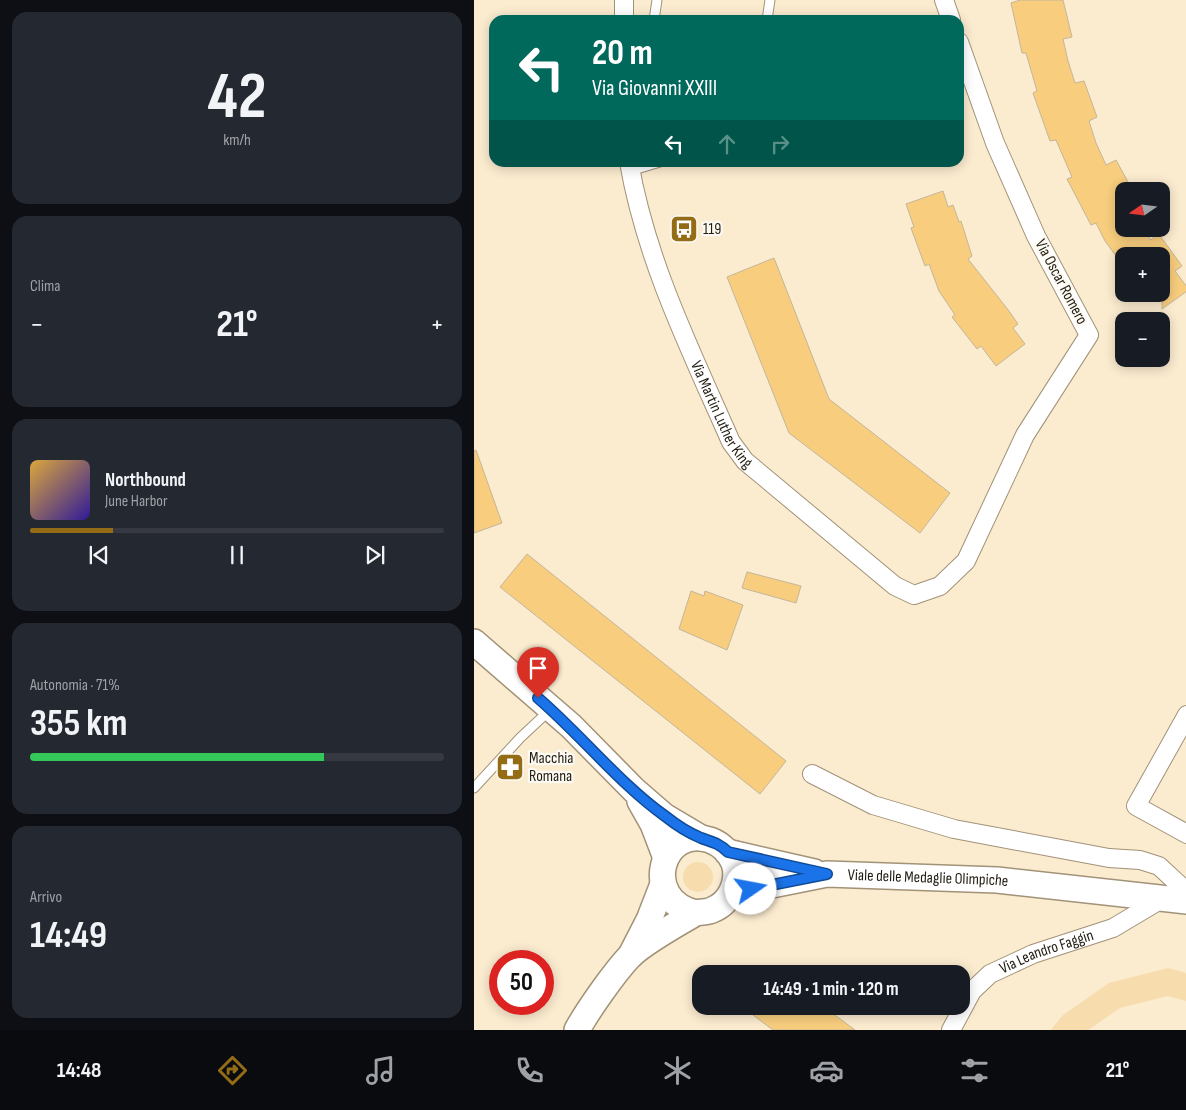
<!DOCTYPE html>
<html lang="it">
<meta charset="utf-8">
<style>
body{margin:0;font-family:"Sofia Sans Condensed",sans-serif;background:#242831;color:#f1f3f6;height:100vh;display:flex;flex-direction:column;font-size:19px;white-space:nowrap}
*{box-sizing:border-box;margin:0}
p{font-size:16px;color:#9ea1a6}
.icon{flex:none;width:28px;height:28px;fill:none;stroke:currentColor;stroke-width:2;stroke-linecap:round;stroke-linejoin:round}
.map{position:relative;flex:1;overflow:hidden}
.panel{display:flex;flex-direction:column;gap:12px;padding:12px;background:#0d0f14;width:474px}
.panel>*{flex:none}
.banner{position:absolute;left:15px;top:15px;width:475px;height:152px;border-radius:15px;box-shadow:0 2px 12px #0003;background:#00695c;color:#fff;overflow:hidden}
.needle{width:32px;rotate:256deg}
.buttons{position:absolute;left:641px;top:182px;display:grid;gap:10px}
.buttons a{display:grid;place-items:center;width:55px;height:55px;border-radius:10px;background:#171b24;box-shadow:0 2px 12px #0003;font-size:25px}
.speed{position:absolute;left:15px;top:950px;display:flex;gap:10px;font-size:25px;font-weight:700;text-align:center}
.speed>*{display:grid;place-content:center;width:65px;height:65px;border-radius:50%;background:#171b24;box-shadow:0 2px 12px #0003;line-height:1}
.speed .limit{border:8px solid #d22;background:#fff;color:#111}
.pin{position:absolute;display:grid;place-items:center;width:42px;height:42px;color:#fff;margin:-51px -21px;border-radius:50% 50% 50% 0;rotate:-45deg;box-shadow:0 0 5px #0007}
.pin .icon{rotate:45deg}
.me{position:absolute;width:55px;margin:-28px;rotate:78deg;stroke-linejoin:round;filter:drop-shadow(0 0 4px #0008)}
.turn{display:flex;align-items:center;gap:18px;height:105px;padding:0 20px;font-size:22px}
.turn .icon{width:65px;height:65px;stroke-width:2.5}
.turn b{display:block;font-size:35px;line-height:42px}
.lanes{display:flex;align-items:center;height:48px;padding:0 20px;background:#0003;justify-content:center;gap:25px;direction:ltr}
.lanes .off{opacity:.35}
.big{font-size:38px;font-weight:700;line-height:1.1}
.panel .widget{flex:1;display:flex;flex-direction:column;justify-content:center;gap:8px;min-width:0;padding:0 18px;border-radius:15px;background:#242831}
.panel .dial{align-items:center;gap:0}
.dial b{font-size:65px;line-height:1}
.song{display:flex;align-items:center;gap:15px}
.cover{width:60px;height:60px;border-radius:8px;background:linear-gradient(135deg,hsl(40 70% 55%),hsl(250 70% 35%))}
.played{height:5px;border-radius:2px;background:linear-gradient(90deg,#936c15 20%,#363941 20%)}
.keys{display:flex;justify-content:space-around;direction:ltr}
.heat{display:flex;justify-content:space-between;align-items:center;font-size:28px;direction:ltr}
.charge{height:8px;border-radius:4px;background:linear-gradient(90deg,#34c759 71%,#363941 0)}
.trip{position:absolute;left:218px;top:965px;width:278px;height:50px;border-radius:15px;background:#171b24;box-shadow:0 2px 12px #0003;font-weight:700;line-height:50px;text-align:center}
.menu{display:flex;height:80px;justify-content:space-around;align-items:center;background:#090b0e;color:#9ea1a6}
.menu .icon{width:35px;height:35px}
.menu .selected{color:#936c15}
.menu b{font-size:22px;color:#f1f3f6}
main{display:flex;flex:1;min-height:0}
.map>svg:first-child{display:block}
.green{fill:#f7dcad}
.building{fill:#f8ce7e;stroke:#c4b59a}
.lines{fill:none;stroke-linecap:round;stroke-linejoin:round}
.service-casing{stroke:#a19278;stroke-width:11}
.minor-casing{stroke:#a19278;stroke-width:20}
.secondary-casing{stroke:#a19278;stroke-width:28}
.service{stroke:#fff;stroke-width:9}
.minor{stroke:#fff;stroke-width:18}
.secondary{stroke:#fff;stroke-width:25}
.route-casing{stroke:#114b97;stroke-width:12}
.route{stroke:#1a73e8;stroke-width:9}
.labels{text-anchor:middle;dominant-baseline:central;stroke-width:4.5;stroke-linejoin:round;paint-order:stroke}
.poi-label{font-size:16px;fill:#211c11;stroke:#fdfaf4;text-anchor:start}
.street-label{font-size:16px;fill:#211c11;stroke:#fdfaf4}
</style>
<main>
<section class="panel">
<div class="widget dial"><b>42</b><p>km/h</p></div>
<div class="widget"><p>Clima</p>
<div class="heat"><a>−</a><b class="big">21°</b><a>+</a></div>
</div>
<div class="widget">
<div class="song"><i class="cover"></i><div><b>Northbound</b><p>June Harbor</p></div></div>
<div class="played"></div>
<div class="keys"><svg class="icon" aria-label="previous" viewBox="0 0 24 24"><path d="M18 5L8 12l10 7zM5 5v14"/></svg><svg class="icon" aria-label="pause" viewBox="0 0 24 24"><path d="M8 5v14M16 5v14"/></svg><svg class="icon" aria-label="next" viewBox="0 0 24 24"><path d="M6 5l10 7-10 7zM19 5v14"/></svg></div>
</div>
<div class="widget"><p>Autonomia · 71%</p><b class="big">355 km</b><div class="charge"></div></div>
<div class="widget"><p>Arrivo</p><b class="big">14:49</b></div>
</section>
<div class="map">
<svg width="713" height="1030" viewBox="0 0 713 1030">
<rect width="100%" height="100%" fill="#fbebcf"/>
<path class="green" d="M209 877a15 15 0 1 1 30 0a15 15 0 1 1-30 0Z
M694,968L712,973V1001L694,996L646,1008L614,1030H577L589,1015L635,983Z"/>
<path class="building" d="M546,0H589L598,37L589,39L594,61L601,83L610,81L623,117L615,121L622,143L632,165L642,160L659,191H650V229H669L677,240L684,233L708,266L701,271L713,287V291L688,309V256H642L631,241L622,223L617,225L593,179L598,177L582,140L576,141L559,93L563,91L552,53H548L537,3Z
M469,191L474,207L479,205L485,222L487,221L498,256L494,259L535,311L544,324L539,328L551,344L522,366L507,346L503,349L478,317L481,315L465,291L455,264L451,266L437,228L440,227L432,204Z
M300,258L355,399L476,493L446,533L315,433L253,277Z
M2,450L28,523L0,533V451Z
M53,554L312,761L286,794L26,587Z
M273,572L327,586L322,603L268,588Z
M217,591L230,596L231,591L269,605L253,650L205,629Z
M267,1006H344L348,1009L350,1007L381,1030H299Z"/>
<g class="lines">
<g class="service-casing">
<path id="service" d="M180,20L183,0
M293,20L296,0
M156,171L186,162
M0,788L46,738L77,709"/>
</g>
<g class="minor-casing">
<g id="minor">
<path d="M150,0V20"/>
<path d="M470,0L477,20"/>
<path id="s1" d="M155,162C172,261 217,351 257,442L271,461L421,586L440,595L466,586L492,561L551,435L615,335L562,236L521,143L485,42"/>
<path d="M713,715L662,806L713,834"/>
<path d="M338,774L399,805L480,829L635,858L666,860L685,866L713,892"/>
<path id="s2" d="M477,1030L498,991L516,974L559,954L639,928L691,897"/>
</g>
</g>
<g class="secondary-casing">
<g id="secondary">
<path d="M0,642L97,726L160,790L190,816L227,838"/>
<path d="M166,801L179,824L192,858"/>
<path d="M253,852L340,872"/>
<path id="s3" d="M258,893L353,874L523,880L713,901"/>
<path d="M157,955L175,920L189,884"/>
<path d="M103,1030C114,1010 140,973 156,956C167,945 206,922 220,914C225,911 232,913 238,910C256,903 266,882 260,863C256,853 247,844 236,840C188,824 165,899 222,913"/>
</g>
</g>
<use href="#service" class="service"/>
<use href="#minor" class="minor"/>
<use href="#secondary" class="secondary"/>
</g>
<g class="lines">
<g class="route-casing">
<path id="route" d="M64,698C107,735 147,785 191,816C201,824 215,833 227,838C238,842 245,843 254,852L353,874L277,889"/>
</g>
<use href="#route" class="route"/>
</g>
<defs>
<g id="bus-square" transform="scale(1.4375)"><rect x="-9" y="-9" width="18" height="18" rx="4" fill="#936c15" stroke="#fdfaf4"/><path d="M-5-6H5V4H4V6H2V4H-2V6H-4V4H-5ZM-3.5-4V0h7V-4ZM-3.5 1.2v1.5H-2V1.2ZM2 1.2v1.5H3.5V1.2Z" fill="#fff"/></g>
<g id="pharmacy-square" transform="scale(1.4375)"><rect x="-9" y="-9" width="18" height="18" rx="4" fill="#936c15" stroke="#fdfaf4"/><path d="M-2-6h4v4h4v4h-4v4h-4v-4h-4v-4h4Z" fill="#fff"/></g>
</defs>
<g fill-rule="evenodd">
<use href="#bus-square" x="210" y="229"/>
<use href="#pharmacy-square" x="36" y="767"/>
</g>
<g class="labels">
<g class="poi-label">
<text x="229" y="229">119</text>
<text x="55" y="758">Macchia<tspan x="55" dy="18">Romana</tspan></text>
</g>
<g class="street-label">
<text transform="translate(587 282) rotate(62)">Via Oscar Romero</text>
<text stroke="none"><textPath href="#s1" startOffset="270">Via Martin Luther King</textPath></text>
<text stroke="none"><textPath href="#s3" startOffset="198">Viale delle Medaglie Olimpiche</textPath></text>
<text stroke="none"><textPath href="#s2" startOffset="130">Via Leandro Faggin</textPath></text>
</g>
</g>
</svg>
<div class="buttons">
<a><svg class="needle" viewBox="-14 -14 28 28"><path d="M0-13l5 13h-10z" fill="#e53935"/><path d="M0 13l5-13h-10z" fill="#9ea1a6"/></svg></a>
<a>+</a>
<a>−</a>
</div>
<div class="speed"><div class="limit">50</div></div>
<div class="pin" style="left:64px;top:698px;background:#d93025"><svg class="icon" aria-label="arrive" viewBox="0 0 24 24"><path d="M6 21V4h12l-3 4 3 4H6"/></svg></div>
<svg class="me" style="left:277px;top:889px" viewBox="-20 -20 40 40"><circle r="19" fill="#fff"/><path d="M0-13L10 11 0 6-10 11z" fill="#1a73e8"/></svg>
<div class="trip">14:49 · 1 min · 120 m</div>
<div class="banner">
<div class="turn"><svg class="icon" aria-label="left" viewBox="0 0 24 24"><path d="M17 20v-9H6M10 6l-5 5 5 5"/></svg><div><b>20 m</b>Via Giovanni XXIII</div></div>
<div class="lanes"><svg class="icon" aria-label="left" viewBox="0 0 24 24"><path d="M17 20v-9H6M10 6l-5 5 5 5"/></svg><svg class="icon off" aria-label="ahead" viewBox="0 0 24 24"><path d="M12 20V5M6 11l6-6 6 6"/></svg><svg class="icon off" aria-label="right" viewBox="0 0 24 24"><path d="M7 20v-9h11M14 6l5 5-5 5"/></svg></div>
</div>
</div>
</main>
<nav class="menu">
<b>14:48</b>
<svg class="icon selected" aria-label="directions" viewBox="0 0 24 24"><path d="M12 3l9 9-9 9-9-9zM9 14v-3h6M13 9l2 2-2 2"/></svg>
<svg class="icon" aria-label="music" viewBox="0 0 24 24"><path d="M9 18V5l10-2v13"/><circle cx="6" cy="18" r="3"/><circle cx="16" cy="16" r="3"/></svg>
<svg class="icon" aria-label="phone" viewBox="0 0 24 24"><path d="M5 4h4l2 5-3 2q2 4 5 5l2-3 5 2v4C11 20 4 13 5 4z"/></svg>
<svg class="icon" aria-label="climate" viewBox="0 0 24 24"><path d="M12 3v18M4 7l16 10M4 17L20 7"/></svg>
<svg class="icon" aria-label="car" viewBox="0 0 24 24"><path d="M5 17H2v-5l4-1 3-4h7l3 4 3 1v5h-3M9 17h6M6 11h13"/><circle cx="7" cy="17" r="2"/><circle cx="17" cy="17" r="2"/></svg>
<svg class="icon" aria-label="filters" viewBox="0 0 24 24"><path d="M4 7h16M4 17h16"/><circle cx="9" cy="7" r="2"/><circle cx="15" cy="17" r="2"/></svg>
<b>21°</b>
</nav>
